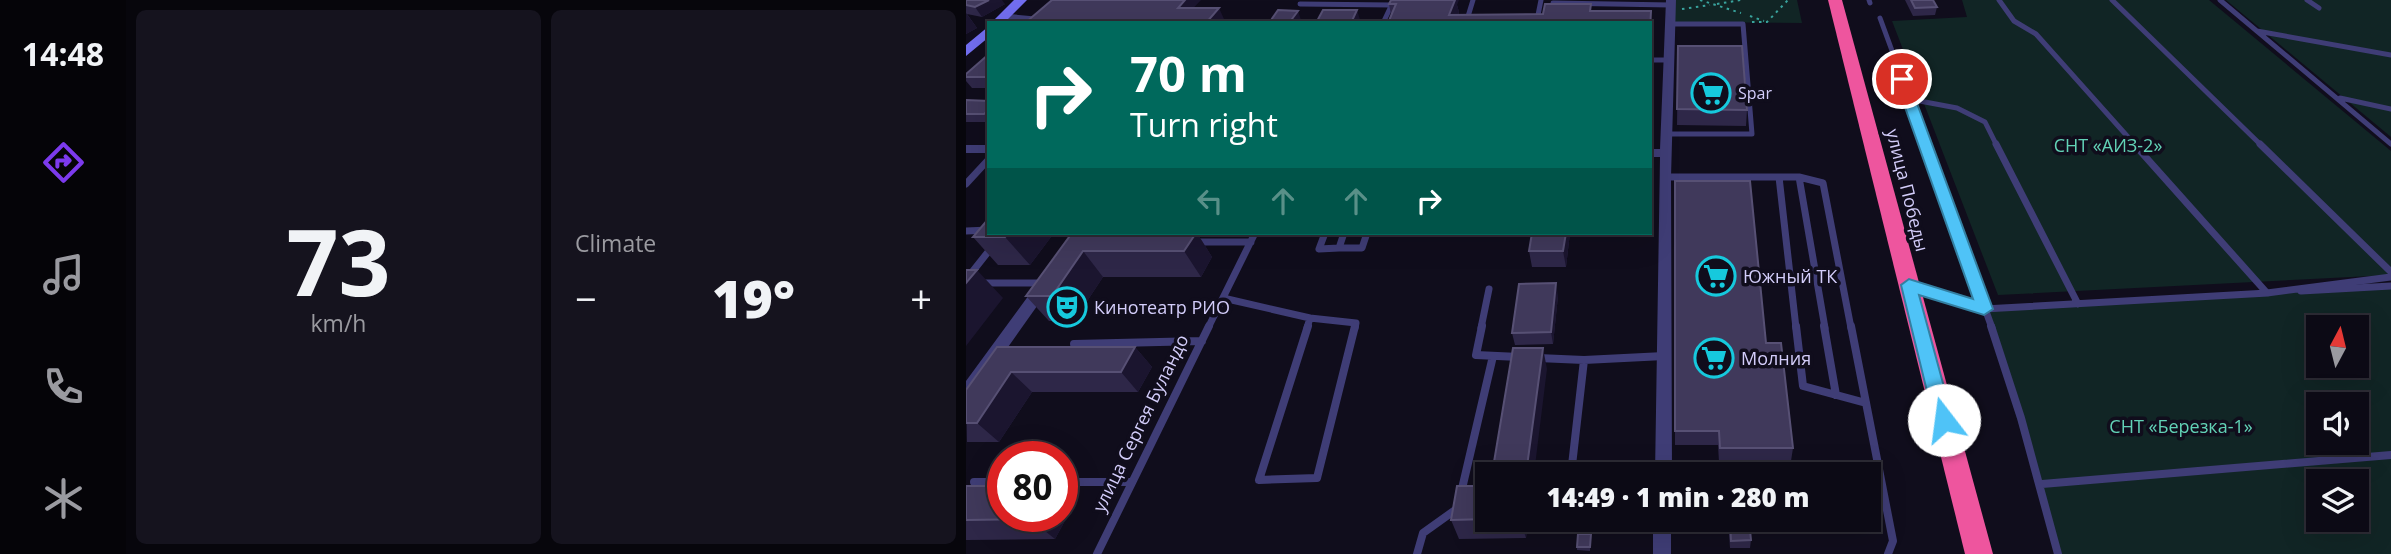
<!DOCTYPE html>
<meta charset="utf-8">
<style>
body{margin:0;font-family:"Open Sans",sans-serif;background:#15131e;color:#f1f3f6;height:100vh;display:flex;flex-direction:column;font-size:26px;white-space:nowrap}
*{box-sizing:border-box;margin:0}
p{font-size:23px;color:#9a9aa0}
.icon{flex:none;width:38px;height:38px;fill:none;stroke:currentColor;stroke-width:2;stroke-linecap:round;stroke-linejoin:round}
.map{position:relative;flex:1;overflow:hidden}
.panel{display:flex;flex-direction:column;gap:10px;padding:10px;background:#07060c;width:840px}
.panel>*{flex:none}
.hud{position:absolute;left:21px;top:21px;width:665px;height:214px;border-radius:0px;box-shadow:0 7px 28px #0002,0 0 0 2px #2c2b34;background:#00695c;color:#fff;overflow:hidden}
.needle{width:46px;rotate:7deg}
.controls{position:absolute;left:1340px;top:315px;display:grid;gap:14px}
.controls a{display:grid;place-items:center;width:63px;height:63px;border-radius:0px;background:#0c0a15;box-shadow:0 7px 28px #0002,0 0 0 2px #2c2b34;font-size:35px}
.speed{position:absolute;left:21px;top:441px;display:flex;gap:14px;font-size:35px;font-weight:700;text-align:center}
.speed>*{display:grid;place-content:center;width:91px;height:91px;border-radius:50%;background:#0c0a15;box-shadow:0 7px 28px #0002,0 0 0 2px #2c2b34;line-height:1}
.speed .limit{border:10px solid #d22;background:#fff;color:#111}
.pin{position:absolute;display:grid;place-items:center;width:60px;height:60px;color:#fff;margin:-30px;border:4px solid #fff;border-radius:50%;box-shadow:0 2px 7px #0007}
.me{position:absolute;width:77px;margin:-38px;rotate:345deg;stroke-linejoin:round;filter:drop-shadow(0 0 5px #0008)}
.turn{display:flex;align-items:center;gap:24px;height:147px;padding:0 28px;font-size:32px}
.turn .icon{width:91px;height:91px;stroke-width:2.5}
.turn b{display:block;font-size:49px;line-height:60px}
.lanes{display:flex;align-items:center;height:66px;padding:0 28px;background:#0003;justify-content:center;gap:35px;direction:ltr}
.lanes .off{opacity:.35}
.big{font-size:52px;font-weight:800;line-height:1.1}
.panel .tile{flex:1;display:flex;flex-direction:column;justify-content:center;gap:10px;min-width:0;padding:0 24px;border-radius:10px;background:#15131e}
.panel .dial{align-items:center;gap:0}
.dial b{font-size:91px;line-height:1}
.heat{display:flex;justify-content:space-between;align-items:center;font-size:38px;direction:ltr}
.panel .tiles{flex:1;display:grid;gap:10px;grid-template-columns:repeat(2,1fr)}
.trip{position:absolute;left:509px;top:462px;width:406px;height:70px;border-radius:0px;background:#0c0a15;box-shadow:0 7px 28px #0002,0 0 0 2px #2c2b34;font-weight:800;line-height:70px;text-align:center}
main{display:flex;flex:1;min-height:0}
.menu{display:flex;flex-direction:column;width:126px;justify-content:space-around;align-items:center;background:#050408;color:#9a9aa0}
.menu .icon{width:49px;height:49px}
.menu .on{color:#7c3aed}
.menu b{font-size:32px;color:#f1f3f6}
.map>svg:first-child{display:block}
.green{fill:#112525;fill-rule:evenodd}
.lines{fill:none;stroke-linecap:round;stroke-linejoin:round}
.path{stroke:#39a39d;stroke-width:2;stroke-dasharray:2.5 4.5;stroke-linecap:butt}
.lane-far2{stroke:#3f3d76;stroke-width:5}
.lane-far1{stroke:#3f3d76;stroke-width:7}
.lane{stroke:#3f3d76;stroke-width:8}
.street{fill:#3f3d76;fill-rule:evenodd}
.secondary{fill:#726ef0;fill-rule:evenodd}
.highway{fill:#ee559e;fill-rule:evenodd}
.wall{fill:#2e2748}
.shaded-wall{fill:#1b152f}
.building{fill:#40395b;stroke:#575074;stroke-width:2}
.route{fill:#4fc3f7;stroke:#337fa1;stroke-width:2}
.labels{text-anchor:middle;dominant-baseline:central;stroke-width:7;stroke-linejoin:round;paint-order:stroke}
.far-poi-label{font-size:16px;fill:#d3cdfa;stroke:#100d1c;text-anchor:start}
.park-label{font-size:18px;fill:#62d2b6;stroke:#100d1c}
.street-label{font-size:18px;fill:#d3cdfa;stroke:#100d1c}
.poi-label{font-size:18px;fill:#d3cdfa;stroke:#100d1c;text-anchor:start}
</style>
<main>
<nav class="menu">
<b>14:48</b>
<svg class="icon on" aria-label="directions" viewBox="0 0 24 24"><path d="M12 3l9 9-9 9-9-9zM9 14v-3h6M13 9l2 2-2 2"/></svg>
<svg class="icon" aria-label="music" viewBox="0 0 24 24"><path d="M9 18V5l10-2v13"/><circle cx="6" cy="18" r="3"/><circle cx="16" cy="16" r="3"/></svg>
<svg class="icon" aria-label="phone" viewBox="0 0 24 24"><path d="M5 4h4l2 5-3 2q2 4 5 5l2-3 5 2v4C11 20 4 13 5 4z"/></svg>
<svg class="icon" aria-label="climate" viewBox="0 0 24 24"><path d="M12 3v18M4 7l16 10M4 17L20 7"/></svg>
</nav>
<section class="panel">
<div class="tiles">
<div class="tile dial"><b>73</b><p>km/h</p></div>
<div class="tile"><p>Climate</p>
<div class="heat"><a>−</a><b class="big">19°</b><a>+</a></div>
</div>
</div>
</section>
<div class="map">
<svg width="1425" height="554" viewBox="0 0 1425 554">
<rect width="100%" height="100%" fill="#100d1c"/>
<path class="green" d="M710,0H831L836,23L707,22Z
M996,0H1243L1425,151V275L1032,295L926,21L1001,17Z
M1260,0H1425V137Z
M1425,286V554H1092L1018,309ZM1353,327H1391V366H1353ZM1353,404H1391V443H1353ZM1353,481H1391V520H1353Z"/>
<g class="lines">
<path class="path" d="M734,0L775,13
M751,4L775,0
M716,9L744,5
M784,16L798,21
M786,22H801L822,0"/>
<path class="lane-far2" d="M903,0L904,3
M1033,0L1048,21L1070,34L1170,146
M1146,0L1296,146
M1254,0L1425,144
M1341,0L1353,8
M587,3L705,5
M334,4L426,5
M38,16L69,19L65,23
M914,18L961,146
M571,20L575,0
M417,23L428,0
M500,23L507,0
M1291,31L1425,55
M684,60H703
M1374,98L1425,109
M943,99L991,108L1019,122L1031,146
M700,134H786L777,24H704"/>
<path class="lane-far1" d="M960,144L1026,328
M1030,144L1112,304
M1168,144L1301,293L1425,277
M1294,144L1425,272
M699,177H813L830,328
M813,177H833L857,183L885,328
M833,177L859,328
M0,184L23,159
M0,231L23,230
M359,233L353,249L373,248
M378,233L373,248H396L401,233
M229,242H285
M3,276L37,233
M0,283H76
M947,287L1018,309L1302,293
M1335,291L1425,286
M257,298L344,318
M344,318L390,323L389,328
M242,328L289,233
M341,328L344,318
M515,328L523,289"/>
<path class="lane" d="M342,326L293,480L351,478L389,326
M516,326L510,355L553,357
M830,326L837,386L900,403
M858,326L870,395
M885,326L927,541L922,554
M1025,326L1055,418L1092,554
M108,344L236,341
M572,358L618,360L698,356
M605,474L618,360
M8,482H37
M96,482H166
M1076,484L1425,455
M495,493L527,356
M655,520H696
M131,554L243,326
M451,554L457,533L492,508"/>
<path class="street" d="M700,0H710L705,177L706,474H689L694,157H684V149H694Z
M0,145H23V153H0Z
M76,283L81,284L83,288L81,292L6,398L0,400V381L71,284Z
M687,520H705V554H687Z"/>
<path class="secondary" d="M48,0H61L38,23H25Z
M23,26V37L0,56V45Z"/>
<path class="highway" d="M862,0H876L1027,554H999Z"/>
</g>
<path class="wall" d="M0,0L39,4L16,17L1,14L11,28L0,34Z
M939,0H967L971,7L969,15L947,16Z
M423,4L491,5L493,12L492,15L577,14L626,11H685V45L684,23L425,15Z
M712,46L781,110L780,126L711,125Z
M23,54V88H6L0,81V74Z
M0,100L23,101V122H0Z
M709,181L800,343L827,448L825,461L753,462L752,445H709Z
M23,233H88L64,265H32L7,237Z
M106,233H231L246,257L235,277H137L108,321H83L60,296Z
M604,233L600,267H566L563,251Z
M592,296L587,344L549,345L546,333Z
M31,347H169L186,367L172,392H66L33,442H1L0,390Z
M0,486L107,506L89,539L0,540Z
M485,520H562L560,538L493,539Z
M762,520H783L785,540L784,548H764Z
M625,534L624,551L611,550V547Z"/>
<path class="shaded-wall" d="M23,0H36L39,4L16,17L9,7Z
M219,0H235L217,19L212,8Z
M486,0H493L491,5L493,12L488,23L483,15Z
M253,8L258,19L255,23H240Z
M391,10L395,23H385Z
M332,11L336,23H323Z
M0,13L11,28L0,34Z
M687,61L688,82L684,138V105Z
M23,110V120L18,114Z
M43,233H88L64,265L39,237Z
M230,233H231L246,257L235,277L218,251Z
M600,233H604L600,267L597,251Z
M117,251L137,277L108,321L86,296Z
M11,270L37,298L0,346V283Z
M590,283L592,296L587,344L585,332Z
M169,347L186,367L172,392L155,372Z
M577,348L581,369L568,474H560Z
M45,372L66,392L33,442L11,423Z
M96,497L107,506L89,539L64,519L65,516H96Z
M554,520H562L560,538Z"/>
<path class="building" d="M0,0H23L9,7L0,5Z
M86,0H219L212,8H253L240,23H59Z
M425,0H489L483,15L577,14L579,4H625L624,11H685L684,31V23H422L430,4H423Z
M945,0H967L971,7L949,8Z
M312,10L332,11L323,23H303Z
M357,10H391L385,23H350Z
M712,46H776L781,110L711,109Z
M23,54V77H0V74Z
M684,61H687L684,105Z
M0,100L23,101V110L18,114H0Z
M709,181H784L800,343H815L827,448H754L753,431H709Z
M23,218V233H43L39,237H7Z
M106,233H230L218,251H117L86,296H60Z
M566,233H600L597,251H563Z
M0,270H11L0,283Z
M590,283L585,332L546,333L553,284Z
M31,347H169L155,372H45L11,423H0V390Z
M547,348H577L560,474H526Z
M0,486H37V516H65L64,519L0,520Z
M491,486H522V519L485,520Z
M764,520H783L785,540L765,541Z
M612,534H625L624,547H611Z"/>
<path class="route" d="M936,75L942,79L1027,309L1018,315L953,295L987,420L984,425L978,428L971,425L968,420L935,285L943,279L1007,299L929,79Z"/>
<defs>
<g id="supermarket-ring" transform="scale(2.0125)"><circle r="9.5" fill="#100d1c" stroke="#16c9dd" stroke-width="1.5"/><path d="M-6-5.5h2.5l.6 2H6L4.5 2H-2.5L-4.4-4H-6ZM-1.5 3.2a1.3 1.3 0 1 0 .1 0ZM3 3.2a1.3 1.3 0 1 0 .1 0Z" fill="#16c9dd"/></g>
<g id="theatre-ring" transform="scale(2.0125)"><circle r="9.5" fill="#100d1c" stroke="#16c9dd" stroke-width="1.5"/><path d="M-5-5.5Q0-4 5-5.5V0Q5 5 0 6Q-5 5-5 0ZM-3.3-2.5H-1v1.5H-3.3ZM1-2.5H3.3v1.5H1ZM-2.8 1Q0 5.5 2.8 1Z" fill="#16c9dd"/></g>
</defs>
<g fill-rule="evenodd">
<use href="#supermarket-ring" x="745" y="93"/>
<use href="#supermarket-ring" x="750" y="276"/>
<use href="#theatre-ring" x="101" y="307"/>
<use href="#supermarket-ring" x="748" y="358"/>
</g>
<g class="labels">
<g class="far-poi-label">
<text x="772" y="93">Spar</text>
</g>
<g class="park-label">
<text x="1142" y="145">СНТ «АИЗ-2»</text>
<text x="1215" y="426">СНТ «Березка-1»</text>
</g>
<g class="street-label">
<text transform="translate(942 190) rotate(76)">улица Победы</text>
<text transform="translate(174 423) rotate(-64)">улица Сергея Буландо</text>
</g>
<g class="poi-label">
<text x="777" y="276">Южный ТК</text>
<text x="128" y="307">Кинотеатр РИО</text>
<text x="775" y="358">Молния</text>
</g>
</g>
</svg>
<div class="controls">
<a><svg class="needle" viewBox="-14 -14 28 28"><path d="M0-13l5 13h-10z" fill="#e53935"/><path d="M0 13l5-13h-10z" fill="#9a9aa0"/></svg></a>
<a><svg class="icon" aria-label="sound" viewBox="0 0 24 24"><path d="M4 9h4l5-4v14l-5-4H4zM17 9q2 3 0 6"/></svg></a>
<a><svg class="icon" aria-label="layers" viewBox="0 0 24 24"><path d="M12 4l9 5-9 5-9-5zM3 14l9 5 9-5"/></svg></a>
</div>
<div class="speed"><div class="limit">80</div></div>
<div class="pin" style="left:936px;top:79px;background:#d93025"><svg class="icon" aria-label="arrive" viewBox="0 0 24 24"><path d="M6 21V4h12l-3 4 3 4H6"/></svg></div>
<svg class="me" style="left:978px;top:420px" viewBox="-20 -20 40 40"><circle r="19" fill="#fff"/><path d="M0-13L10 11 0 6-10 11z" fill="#4fc3f7"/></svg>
<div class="trip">14:49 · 1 min · 280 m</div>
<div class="hud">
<div class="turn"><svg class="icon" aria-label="right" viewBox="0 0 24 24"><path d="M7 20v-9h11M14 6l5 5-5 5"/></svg><div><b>70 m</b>Turn right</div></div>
<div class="lanes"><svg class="icon off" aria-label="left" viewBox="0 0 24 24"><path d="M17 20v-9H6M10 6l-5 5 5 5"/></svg><svg class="icon off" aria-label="ahead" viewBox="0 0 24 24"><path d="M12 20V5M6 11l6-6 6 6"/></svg><svg class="icon off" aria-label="ahead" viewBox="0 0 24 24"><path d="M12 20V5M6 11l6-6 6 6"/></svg><svg class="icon" aria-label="right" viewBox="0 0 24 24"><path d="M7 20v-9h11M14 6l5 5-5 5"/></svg></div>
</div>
</div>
</main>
